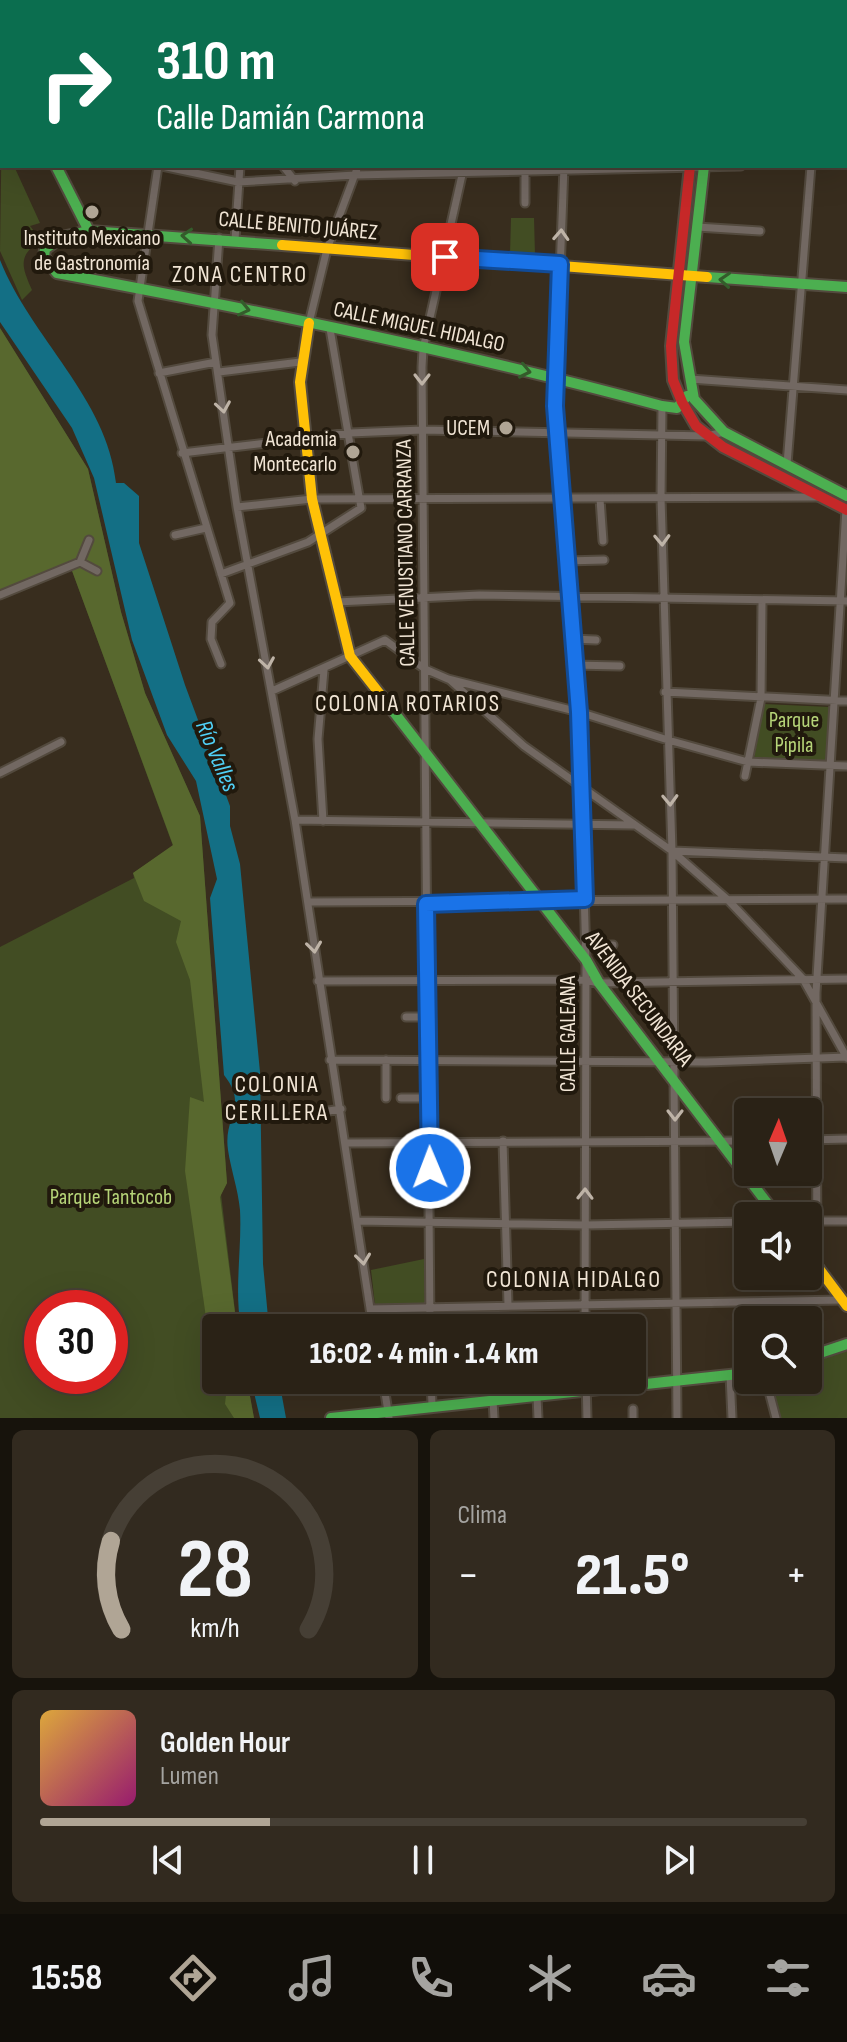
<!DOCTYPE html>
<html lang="es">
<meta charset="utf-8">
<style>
body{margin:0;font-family:"Sofia Sans Condensed",sans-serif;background:#322a1f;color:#f1f3f6;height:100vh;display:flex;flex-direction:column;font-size:30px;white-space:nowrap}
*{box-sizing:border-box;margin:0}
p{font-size:26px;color:#a5a4a1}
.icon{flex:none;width:44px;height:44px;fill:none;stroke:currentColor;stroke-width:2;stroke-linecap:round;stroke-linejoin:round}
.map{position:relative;height:1418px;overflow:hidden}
.side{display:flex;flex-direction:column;gap:12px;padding:12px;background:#17130c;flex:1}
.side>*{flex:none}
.top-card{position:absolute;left:0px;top:0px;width:848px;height:168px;box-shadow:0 8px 32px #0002,0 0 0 2px #463f35;background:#0b6e4f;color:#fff;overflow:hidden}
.needle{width:52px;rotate:2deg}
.tools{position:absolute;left:734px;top:1098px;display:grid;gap:16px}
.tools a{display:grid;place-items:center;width:88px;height:88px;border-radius:8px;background:#2a2216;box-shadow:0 8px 32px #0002,0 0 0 2px #463f35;font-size:40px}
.speed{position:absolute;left:24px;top:1290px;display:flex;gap:16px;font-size:40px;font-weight:700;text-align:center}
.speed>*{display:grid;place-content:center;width:104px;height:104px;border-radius:50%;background:#2a2216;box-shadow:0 8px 32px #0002,0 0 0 2px #463f35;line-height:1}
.speed .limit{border:12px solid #d22;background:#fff;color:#111}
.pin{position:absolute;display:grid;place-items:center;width:68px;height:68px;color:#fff;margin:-34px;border-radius:16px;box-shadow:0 4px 12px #0006}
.me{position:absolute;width:88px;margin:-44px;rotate:359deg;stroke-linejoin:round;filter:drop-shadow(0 0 6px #0008)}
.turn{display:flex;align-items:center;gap:28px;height:168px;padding:0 24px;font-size:36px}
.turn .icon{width:104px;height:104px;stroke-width:2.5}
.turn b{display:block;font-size:56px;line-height:68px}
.big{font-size:60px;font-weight:800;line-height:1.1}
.side .widget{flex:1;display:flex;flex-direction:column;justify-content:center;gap:12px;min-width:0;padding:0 28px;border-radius:12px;background:#322a1f}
.side .dial{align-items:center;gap:0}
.dial svg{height:208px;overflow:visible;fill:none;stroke:#463f35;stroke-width:7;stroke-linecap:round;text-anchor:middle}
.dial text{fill:#f1f3f6;stroke:none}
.song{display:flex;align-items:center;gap:24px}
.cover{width:96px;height:96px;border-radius:12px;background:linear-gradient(135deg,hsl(40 70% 55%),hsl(320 70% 35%))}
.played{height:8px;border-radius:4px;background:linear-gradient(90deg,#b0a595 30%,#463f35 30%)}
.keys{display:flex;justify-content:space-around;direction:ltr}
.heat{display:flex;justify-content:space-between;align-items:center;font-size:44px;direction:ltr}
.side .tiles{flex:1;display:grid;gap:12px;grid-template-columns:1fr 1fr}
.widget:last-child{grid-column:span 2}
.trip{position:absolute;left:202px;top:1314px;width:444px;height:80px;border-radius:8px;background:#2a2216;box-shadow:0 8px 32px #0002,0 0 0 2px #463f35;font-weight:800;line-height:80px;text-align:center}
.tab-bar{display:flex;height:128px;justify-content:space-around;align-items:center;background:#110e09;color:#a5a4a1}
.tab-bar .icon{width:56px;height:56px}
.tab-bar .active{color:#b0a595}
.tab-bar b{font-size:36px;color:#f1f3f6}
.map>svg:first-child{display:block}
.green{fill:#424d23;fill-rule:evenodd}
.forest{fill:#58682e}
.water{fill:#136f85}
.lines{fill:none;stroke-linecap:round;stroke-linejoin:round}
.street-casing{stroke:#534a3e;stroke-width:11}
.fast-casing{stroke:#534a3e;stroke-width:14}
.slow-casing{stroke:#534a3e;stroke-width:14}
.jam-casing{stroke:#534a3e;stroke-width:14}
.street{stroke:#726862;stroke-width:7}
.fast{stroke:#4caf50;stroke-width:10}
.slow{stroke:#ffc107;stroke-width:10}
.jam{stroke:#c62828;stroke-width:10}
.oneway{stroke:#beb3a7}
.oneway2{stroke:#345c2b}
.route-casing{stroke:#114b97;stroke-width:20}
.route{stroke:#1a73e8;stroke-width:14}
.poi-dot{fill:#b0a595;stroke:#21190d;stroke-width:3}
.labels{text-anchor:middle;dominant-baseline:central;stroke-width:8;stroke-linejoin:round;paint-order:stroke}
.street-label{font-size:22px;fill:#f1e5d5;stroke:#21190d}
.poi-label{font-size:22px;fill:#f1e5d5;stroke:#21190d;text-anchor:end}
.park-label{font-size:22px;fill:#b6d478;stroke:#21190d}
.neighbourhood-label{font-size:24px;letter-spacing:2px;fill:#f1e5d5;stroke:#21190d}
.water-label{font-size:24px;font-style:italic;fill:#50d0f6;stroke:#21190d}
</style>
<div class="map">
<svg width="847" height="1418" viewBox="0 0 847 1418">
<rect width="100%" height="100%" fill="#382d1e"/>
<path class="green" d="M2,109V166H14L40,223L30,226L41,240C18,256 21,265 32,290L22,300L0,251Z
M511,218H534L535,255L510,254Z
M0,328L88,469L121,612L145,693L200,816L227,1183L221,1194L237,1328H216V1380H247L254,1418H0V947L134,878L133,873L173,846L71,568ZM42,1308H110V1376H42Z
M764,704L830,707L828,761L754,758Z
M424,1259L425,1303L375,1305L371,1270Z
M847,1351V1418H781L770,1380H808V1364Z"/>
<path class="forest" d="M0,328L88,469L121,612L145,693L200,816L227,1183L220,1197L237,1328H216V1380H247L254,1418H234L225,1404L226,1395L216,1387L185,1171L190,1097L204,1102L190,980L176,942L181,921L144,901L133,873L173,845L71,568L0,598Z"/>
<path class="water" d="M0,260C31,338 107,398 116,483H124L139,496V543L185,685L230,806V826L240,864L260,1072L263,1264L269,1328H241C234,1289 242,1250 240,1210C238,1189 231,1170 228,1150C223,1116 249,1107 224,1075L210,898L217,879L196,781L167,735L132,640L94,478L72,428L0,322Z
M251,1380H279L286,1418H260Z"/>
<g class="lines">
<g class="street-casing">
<path id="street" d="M70,0L71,2
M501,0L510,2
M137,2V0
M200,2L201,0
M306,2V0
M416,2L417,0
M574,2V0
M826,2V0
M0,9H2
M846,64H847
M846,163H847
M158,166L138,301L230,603L212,622L211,639L221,664
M162,166L238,182L355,175L741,166
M283,166L295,181
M564,166L555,406L579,712L586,960L585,1328
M525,171V203
M697,227L760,231
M219,238L212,335L237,507L295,820L373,1328
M235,240L240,166
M309,323L327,249L358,166
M219,372L300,362
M159,373L216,362
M690,379L847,390
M662,406L661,498L672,851L677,1418
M182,453L350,433L422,430L707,436L724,432
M787,464L811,166
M600,499L603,541
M237,507L312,499L818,497
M175,535L206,528
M566,561L604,560
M80,562L97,571
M221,574L308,542L361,508L330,329
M0,595L80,562L89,540
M337,602L479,595L847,601
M572,639L596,640
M573,665L620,666
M450,680L524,746L672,851L729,901L803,979L847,1058
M272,691L385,640L425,669L448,679L579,712L668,740L748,762L847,766
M665,692L847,701
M0,773L61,742
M745,776L761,698L762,602
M295,820L633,825
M323,821L318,739L324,670
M673,851L847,858
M308,902L847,899
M585,946L613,945
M318,981L585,980L599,983L847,979
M406,1017H429
M330,1060L706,1062L847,1057
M386,1060V1098
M401,1098H429
M286,1118L341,1109
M808,1140L847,1139
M503,1141L508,1305
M346,1143L748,1141
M359,1221L585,1225L748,1222
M808,1221H847
M817,1265L816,993L846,509
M370,1309L842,1300
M430,1328L422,367L423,349L464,166
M730,1375L732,1418
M383,1380L389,1418
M431,1380L432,1405
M586,1380L587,1418
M766,1380L776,1418
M537,1396L538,1418
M493,1400L494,1418
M633,1409V1418"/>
</g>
<g class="fast-casing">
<path id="fast" d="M710,0V2
M0,56L2,60
M56,166L89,231
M704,166L684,342L694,399L724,432L847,496
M282,245L89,231L62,237L45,249L44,257L57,273C260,311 463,352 662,406L677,408L687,396
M707,277L847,287
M383,698L586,960L599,983L777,1216
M808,1357L847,1344
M331,1418L748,1373"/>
</g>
<g class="slow-casing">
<path id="slow" d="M722,0V2
M282,245L707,277
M309,323L300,382L312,499L350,656L383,698
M808,1254L847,1306"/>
</g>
<g class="jam-casing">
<path id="jam" d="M690,166L671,346L673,380L682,402L696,426L723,447L847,510"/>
</g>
<use href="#street" class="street"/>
<use href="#fast" class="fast"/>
<use href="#slow" class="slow"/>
<use href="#jam" class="jam"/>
</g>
<defs><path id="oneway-chevron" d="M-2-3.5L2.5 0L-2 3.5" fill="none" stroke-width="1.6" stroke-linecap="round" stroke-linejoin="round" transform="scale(2)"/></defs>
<g class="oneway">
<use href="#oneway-chevron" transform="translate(561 235) rotate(-87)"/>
<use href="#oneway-chevron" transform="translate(422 379) rotate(90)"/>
<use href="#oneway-chevron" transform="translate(223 407) rotate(81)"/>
<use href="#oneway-chevron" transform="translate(662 540) rotate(88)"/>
<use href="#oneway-chevron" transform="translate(267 663) rotate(81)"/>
<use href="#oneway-chevron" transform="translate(670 800) rotate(88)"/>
<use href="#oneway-chevron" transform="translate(314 947) rotate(83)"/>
<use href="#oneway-chevron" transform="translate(675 1115) rotate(90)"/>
<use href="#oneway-chevron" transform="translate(585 1194) rotate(-89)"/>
<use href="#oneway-chevron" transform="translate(363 1259) rotate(83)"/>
</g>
<g class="oneway2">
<use href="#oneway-chevron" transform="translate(187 236) rotate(-176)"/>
<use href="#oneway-chevron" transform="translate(725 280) rotate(-176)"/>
<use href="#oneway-chevron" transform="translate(244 309) rotate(13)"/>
<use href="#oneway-chevron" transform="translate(525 371) rotate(12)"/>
</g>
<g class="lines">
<g class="route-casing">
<path id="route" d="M430,1168L426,904L585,899L579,712L555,406L560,264L445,257"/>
</g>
<use href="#route" class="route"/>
</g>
<g class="poi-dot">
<circle cx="92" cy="212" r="8"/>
<circle cx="506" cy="428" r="8"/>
<circle cx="353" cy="452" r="8"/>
</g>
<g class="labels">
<g class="street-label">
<text transform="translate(298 226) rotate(5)">CALLE BENITO JUÁREZ</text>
<text transform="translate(419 327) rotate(12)">CALLE MIGUEL HIDALGO</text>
<text transform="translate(406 553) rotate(-91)">CALLE VENUSTIANO CARRANZA</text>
<text transform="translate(639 999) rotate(53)">AVENIDA SECUNDARIA</text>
<text transform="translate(568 1034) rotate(-90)">CALLE GALEANA</text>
</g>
<g class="poi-label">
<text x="92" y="238" text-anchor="middle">Instituto Mexicano<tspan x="92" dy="25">de Gastronomía</tspan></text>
<text x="490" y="428">UCEM</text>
<text x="337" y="439">Academia<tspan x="337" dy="25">Montecarlo</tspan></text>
</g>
<g class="park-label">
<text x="794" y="720">Parque<tspan x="794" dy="25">Pípila</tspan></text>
<text x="111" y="1197">Parque Tantocob</text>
</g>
<g class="neighbourhood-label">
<text x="240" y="274">ZONA CENTRO</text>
<text x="408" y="703">COLONIA ROTARIOS</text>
<text x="277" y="1084">COLONIA<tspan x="277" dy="28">CERILLERA</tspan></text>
<text x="574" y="1279">COLONIA HIDALGO</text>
</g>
<g class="water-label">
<text transform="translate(217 756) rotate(67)">Río Valles</text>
</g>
</g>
</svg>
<div class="tools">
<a><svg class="needle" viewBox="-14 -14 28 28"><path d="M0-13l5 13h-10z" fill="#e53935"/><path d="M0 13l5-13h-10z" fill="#a5a4a1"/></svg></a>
<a><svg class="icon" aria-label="sound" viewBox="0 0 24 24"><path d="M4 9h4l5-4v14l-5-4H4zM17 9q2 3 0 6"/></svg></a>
<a><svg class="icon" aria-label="search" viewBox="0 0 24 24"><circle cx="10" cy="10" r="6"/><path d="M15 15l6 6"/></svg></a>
</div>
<div class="speed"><div class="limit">30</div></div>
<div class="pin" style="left:445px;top:257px;background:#d93025"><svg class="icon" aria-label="arrive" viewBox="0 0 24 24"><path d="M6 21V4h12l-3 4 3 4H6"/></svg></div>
<svg class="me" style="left:430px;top:1168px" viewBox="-20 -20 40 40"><circle r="17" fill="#1a73e8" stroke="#fff" stroke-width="3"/><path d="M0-11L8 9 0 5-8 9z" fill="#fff"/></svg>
<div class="trip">16:02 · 4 min · 1.4 km</div>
<div class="top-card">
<div class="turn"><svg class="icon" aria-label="right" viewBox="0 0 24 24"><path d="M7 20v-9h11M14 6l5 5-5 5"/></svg><div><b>310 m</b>Calle Damián Carmona</div></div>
</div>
</div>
<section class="side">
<div class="tiles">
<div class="widget dial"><svg viewBox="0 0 100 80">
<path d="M14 69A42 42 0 1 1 86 69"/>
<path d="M14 69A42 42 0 0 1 10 35" stroke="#b0a595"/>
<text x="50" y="56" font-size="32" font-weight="700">28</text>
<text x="50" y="72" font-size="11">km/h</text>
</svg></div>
<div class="widget"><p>Clima</p>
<div class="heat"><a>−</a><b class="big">21.5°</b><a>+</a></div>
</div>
<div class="widget">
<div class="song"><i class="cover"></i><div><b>Golden Hour</b><p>Lumen</p></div></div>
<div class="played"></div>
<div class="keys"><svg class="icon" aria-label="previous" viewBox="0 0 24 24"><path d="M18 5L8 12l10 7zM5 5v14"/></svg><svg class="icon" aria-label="pause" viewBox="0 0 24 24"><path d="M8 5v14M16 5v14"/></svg><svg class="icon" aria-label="next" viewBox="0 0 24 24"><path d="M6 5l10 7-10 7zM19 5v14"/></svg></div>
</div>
</div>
</section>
<nav class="tab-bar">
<b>15:58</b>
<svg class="icon active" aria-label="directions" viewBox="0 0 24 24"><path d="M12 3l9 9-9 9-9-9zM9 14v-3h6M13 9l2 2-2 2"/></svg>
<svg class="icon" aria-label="music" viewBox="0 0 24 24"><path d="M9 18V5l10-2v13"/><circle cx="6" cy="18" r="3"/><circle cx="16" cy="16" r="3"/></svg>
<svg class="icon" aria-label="phone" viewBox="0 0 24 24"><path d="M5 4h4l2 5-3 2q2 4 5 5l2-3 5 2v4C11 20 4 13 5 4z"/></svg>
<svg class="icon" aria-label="climate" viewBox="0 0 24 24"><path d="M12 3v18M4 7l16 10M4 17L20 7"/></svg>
<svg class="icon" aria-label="car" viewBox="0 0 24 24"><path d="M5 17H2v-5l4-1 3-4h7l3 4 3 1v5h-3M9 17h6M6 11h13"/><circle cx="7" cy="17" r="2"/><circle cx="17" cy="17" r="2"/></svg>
<svg class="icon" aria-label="filters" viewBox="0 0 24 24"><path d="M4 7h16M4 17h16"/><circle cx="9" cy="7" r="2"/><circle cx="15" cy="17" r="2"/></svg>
</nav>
